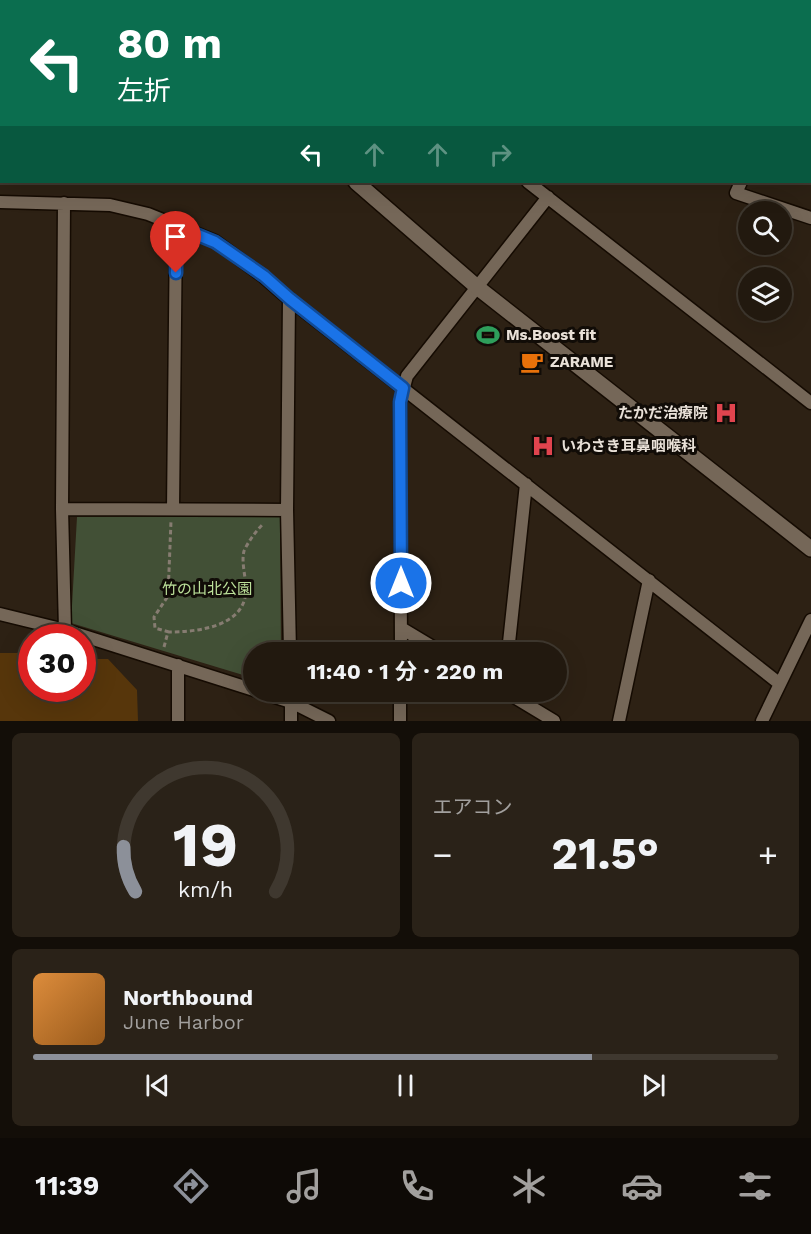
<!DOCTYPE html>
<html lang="ja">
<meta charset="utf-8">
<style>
body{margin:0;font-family:"Work Sans","Noto Sans JP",sans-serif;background:#2a2218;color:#f1f3f6;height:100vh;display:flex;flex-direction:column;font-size:22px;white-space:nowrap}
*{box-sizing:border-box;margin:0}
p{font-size:20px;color:#a2a09e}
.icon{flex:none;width:33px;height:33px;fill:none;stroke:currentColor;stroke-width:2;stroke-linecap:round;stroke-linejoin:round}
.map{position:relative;height:721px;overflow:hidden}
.drawer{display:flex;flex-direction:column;gap:12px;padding:12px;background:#130e08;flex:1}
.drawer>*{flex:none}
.banner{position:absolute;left:0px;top:0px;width:812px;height:183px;box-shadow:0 6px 24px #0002,0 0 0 2px #3f382f;background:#0b6e4f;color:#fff;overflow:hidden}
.controls{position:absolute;left:738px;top:201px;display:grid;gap:12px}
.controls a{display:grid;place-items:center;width:54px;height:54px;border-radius:50%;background:#22190f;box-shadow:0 6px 24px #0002,0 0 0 2px #3f382f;font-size:30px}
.speed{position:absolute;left:18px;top:624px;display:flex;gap:12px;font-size:30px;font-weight:700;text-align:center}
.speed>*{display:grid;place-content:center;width:78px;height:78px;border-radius:50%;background:#22190f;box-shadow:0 6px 24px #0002,0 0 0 2px #3f382f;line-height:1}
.speed .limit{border:9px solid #d22;background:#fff;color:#111}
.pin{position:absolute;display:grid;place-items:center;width:51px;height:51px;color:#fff;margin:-62px -26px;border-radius:50% 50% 50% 0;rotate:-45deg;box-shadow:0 0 6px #0007}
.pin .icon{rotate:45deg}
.me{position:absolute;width:66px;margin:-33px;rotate:0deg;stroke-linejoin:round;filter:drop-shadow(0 0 4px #0008)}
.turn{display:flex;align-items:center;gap:21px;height:126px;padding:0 18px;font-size:27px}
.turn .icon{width:78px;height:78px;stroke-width:2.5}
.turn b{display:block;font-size:42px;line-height:51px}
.lanes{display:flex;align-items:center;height:57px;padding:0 18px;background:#0003;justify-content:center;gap:30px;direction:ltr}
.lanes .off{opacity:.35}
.big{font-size:45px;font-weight:700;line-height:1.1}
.drawer .tile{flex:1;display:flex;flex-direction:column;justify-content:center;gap:9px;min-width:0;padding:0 21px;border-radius:9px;background:#2a2218}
.drawer .dial{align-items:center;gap:0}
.dial svg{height:156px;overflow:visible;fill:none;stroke:#3f382f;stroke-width:7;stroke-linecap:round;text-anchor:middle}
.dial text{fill:#f1f3f6;stroke:none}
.song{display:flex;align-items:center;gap:18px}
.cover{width:72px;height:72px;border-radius:9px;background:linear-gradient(135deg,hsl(30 70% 55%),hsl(30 70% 35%))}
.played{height:6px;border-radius:3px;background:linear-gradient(90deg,#8c9099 75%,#3f382f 75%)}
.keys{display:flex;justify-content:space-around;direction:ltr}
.heat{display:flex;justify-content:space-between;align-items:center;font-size:33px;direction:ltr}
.drawer .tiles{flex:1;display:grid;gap:12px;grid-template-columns:1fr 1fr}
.tile:last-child{grid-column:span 2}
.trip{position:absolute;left:243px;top:642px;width:324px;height:60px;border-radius:30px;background:#22190f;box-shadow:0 6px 24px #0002,0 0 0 2px #3f382f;font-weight:700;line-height:60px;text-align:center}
.menu{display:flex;height:96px;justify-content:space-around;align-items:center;background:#0e0a06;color:#a2a09e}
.menu .icon{width:42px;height:42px}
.menu .current{color:#8c9099}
.menu b{font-size:27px;color:#f1f3f6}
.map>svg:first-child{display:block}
.green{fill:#425036}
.building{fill:#57360b}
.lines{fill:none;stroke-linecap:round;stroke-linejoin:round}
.minor-casing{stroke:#150b02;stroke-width:15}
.tertiary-casing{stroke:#150b02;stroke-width:18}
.path{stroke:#867c71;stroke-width:3;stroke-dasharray:4.5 3;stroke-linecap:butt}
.minor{stroke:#756758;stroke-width:12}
.tertiary{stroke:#756758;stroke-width:15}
.route-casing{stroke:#114b97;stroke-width:15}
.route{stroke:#1a73e8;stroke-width:10}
.labels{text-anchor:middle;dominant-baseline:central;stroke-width:6;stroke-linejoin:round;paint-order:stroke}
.poi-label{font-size:15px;font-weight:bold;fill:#e9e1d8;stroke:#110c07;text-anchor:start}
.park-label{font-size:15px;fill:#bce19a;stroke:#110c07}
</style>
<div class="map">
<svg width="811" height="721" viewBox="0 0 811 721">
<rect width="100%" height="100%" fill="#2d2114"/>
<path class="green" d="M422,0H725V1L422,2Z
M280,516L281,652H254L253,678L71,623L77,517Z"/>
<path class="building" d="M0,653H32V688H82V659H108L137,690L138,721H0Z"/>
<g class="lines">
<g class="minor-casing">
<path id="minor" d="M299,0L301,2
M804,2L805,0
M528,182L811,403
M741,182L736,193L811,218
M0,202L110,205L148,214L215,241L264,277L289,299L780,684
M64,203L62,509L65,630
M289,299L287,510L290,652
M62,509L287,510
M173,509L176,226
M0,614L65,630L254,690
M401,628L441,652
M401,652L400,402L407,376L548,197
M508,652L526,484
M259,692L291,702L329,721
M506,692L554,721
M178,721V665
M291,721V692
M400,721V692
M619,721L649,580
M762,721L811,620"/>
</g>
<g class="tertiary-casing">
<path id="tertiary" d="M0,90H2
M356,182L477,287L811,549"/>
</g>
<path class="path" d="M169,632L155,628L154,617L168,596L171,521
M164,647L168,632C197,632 246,627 246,589C246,578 241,562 244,551C248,542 256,531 263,524"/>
<use href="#minor" class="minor"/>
<use href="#tertiary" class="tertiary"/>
</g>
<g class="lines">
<g class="route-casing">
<path id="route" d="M176,273V226L215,242L264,276L290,299L403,388L400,402L401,583"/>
</g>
<use href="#route" class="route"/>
</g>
<defs>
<g id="stadium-bare" transform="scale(1.8)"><path d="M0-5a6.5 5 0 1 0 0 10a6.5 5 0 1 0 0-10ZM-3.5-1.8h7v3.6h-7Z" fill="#2e9e5b" stroke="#110c07" stroke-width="2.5" paint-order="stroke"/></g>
<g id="cafe-bare" transform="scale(1.8)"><path d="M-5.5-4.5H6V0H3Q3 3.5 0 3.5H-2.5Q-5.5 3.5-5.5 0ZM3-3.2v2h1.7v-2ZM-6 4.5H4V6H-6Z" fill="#e8710a" stroke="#110c07" stroke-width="2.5" paint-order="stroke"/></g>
<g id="hospital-bare" transform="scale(1.8)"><path d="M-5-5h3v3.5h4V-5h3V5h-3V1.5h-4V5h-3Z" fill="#e0444e" stroke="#110c07" stroke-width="2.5" paint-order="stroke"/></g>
</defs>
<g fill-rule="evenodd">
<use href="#stadium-bare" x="488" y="335"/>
<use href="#cafe-bare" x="532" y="362"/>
<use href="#hospital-bare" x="726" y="413"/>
<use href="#hospital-bare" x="543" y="446"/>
</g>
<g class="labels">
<g class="poi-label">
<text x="506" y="335">Ms.Boost fit</text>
<text x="550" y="362">ZARAME</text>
<text x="708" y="413" text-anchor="end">たかだ治療院</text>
<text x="561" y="446">いわさき耳鼻咽喉科</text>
</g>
<g class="park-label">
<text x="207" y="589">竹の山北公園</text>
</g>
</g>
</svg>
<div class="controls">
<a><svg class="icon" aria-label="search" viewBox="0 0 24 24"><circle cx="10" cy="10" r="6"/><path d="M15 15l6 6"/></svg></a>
<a><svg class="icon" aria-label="layers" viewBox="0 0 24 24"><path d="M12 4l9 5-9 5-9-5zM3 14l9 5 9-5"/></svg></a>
</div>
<div class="speed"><div class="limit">30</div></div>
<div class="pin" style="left:176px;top:273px;background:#d93025"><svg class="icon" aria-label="arrive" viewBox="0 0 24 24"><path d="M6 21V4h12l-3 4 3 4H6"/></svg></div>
<svg class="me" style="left:401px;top:583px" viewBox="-20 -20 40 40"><circle r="17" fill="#1a73e8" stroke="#fff" stroke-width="3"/><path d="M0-11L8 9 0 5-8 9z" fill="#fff"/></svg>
<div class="trip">11:40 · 1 分 · 220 m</div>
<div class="banner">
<div class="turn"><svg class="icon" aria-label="left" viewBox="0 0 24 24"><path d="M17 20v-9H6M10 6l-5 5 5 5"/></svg><div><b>80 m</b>左折</div></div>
<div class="lanes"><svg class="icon" aria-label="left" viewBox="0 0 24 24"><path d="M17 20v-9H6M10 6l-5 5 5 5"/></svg><svg class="icon off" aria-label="ahead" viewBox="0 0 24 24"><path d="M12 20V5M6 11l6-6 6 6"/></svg><svg class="icon off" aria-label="ahead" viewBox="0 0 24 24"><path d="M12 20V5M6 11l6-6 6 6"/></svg><svg class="icon off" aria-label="right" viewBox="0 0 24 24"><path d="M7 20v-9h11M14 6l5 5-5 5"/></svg></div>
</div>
</div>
<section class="drawer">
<div class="tiles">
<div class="tile dial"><svg viewBox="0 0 100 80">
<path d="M14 69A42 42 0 1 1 86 69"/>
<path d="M14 69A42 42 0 0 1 8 46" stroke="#8c9099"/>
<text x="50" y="56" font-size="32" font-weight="700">19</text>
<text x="50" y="72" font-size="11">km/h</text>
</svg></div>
<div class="tile"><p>エアコン</p>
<div class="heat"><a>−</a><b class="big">21.5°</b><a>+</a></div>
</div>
<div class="tile">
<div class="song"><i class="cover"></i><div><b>Northbound</b><p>June Harbor</p></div></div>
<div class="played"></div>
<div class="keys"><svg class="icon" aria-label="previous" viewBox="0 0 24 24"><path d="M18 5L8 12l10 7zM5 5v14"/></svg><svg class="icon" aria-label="pause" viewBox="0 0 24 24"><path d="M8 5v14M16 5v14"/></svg><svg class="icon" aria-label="next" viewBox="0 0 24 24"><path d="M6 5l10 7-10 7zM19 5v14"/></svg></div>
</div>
</div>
</section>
<nav class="menu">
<b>11:39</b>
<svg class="icon current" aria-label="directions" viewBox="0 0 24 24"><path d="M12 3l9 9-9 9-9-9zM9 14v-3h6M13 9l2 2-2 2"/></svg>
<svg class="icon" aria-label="music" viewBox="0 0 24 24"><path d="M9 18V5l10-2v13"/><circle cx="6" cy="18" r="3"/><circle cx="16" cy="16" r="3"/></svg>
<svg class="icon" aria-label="phone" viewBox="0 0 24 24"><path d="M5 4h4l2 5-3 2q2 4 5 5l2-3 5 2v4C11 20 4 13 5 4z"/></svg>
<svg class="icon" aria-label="climate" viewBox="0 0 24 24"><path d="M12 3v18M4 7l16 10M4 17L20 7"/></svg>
<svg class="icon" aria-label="car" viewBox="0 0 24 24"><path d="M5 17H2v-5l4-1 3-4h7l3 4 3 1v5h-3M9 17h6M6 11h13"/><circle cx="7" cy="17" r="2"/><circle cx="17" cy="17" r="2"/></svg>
<svg class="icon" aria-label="filters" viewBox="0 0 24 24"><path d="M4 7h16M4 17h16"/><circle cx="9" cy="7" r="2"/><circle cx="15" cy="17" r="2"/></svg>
</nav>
